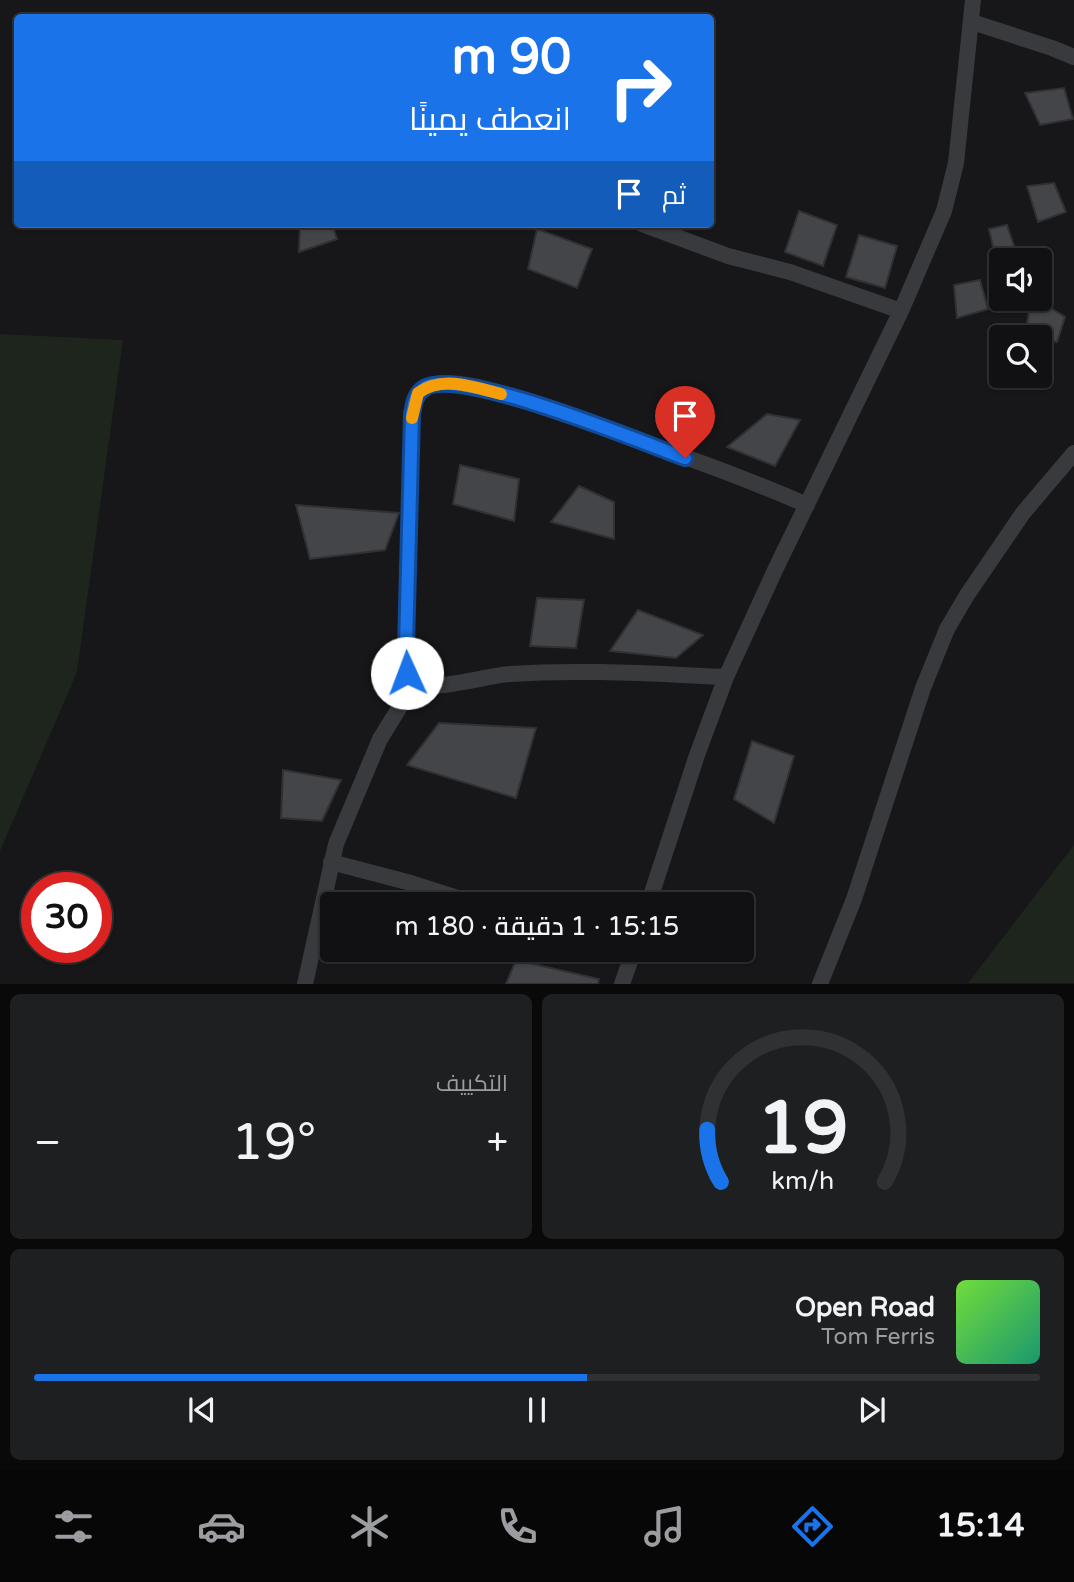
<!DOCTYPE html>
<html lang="ar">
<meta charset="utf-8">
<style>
body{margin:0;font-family:"Varela Round",Cairo,sans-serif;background:#1e1f21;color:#f1f3f6;direction:rtl;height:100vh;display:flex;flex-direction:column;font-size:26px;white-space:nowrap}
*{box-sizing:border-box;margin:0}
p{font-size:23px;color:#9c9da0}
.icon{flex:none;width:38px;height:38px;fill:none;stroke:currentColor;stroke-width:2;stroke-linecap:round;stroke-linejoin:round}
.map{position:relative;height:984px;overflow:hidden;direction:ltr}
.details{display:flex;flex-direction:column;gap:10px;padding:10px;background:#09090a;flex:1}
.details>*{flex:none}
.guide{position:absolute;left:14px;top:14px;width:700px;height:214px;border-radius:7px;box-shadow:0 2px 5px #0004,0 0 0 2px #303133;direction:rtl;background:#1a73e8;color:#fff;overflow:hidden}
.controls{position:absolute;left:989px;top:248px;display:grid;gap:14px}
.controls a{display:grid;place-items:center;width:63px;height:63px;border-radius:7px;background:#111113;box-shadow:0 2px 5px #0004,0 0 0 2px #303133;font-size:35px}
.speed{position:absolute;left:21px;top:872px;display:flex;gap:14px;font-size:35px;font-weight:700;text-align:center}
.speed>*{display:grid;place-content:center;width:91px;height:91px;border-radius:50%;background:#111113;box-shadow:0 2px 5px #0004,0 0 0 2px #303133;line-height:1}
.speed .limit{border:10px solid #d22;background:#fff;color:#111}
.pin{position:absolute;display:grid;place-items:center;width:60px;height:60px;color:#fff;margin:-72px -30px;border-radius:50% 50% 50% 0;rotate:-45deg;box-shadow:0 0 7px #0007}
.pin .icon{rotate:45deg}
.me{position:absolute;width:77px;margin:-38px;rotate:358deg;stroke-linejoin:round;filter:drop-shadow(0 0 5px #0008)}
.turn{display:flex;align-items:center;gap:24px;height:147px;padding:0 28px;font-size:32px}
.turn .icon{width:91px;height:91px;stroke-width:2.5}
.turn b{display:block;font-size:49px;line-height:60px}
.then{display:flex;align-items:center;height:66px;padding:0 28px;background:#0003;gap:14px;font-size:26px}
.big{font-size:52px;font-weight:600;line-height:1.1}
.details .widget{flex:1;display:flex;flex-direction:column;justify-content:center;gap:10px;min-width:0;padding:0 24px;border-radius:10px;background:#1e1f21}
.details .dial{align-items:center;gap:0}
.dial svg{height:182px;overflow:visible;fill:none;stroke:#303133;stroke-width:7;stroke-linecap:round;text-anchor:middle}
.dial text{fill:#f1f3f6;stroke:none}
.song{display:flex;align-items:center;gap:21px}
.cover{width:84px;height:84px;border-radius:10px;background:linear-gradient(135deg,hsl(100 70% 55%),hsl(160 70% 35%))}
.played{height:7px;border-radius:4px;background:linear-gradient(90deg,#1a73e8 55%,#303133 55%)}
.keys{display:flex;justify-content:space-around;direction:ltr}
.heat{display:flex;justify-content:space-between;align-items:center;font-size:38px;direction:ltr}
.details .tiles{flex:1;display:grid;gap:10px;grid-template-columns:1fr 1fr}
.widget:last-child{grid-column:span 2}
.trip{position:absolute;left:320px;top:892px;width:434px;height:70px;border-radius:7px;background:#111113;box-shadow:0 2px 5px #0004,0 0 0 2px #303133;font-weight:600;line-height:70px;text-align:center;direction:rtl}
.tab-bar{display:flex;height:112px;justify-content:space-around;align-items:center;background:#070708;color:#9c9da0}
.tab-bar .icon{width:49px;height:49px}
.tab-bar .on{color:#1a73e8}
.tab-bar b{font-size:32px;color:#f1f3f6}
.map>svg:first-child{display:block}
.green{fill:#1d251d}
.building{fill:#434549;stroke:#313135;stroke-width:2}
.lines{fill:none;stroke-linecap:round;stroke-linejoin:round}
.minor{stroke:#383a3e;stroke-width:16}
.route-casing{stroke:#114b97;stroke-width:18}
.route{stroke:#1a73e8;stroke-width:12}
.slow{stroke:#f59e0b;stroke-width:12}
</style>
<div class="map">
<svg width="1074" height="984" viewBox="0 0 1074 984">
<rect width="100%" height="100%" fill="#171719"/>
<path class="green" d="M0,334L123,340L77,672L0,851Z
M1074,845V983H968Z"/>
<path class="building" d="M1064,88L1073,119L1040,125L1025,93Z
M1054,183L1066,212L1038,222L1027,186Z
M799,211L837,225L823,266L785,252Z
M300,224H332L337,239L299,252Z
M1007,225L1019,261L996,260L989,229Z
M537,229L592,249L577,288L528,269Z
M859,235L897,246L885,288L846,277Z
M980,280L988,309L957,318L954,285Z
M1031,299H1036L1065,317L1057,342L1025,336Z
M767,414L800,420L775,466L727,447Z
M460,465L519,479L514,521L453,504Z
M579,486L614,502V539L551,522Z
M296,505L399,513L385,550L310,559Z
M537,598L584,600L576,648L530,646Z
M638,610L703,635L676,658L610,651Z
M439,723L536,728L516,798L407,765Z
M752,741L794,756L774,823L734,799Z
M283,770L341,780L322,821L281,818Z
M516,960L599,979L598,984H506Z"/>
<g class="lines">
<path class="minor" d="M972,22L1052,48L1074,57
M642,224L728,256L790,272L901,311
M726,677C655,674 581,669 510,674C485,676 436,691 414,684L407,672L406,647L412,414C415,398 419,388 436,384C467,377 535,405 566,415C646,443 729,471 807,505
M331,862L411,883L480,905
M648,905L697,755L726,677L776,568L901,311L944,211L956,163L973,0
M612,950L632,957
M305,984L336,844L380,739L414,684
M622,984L634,950
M820,984L854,899L923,688L947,629L967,595L1023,513L1074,453"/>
</g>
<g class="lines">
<g class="route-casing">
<path id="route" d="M407,673L406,647L412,414C414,403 415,393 426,387C463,368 641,442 685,458"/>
</g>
<use href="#route" class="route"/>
<path class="slow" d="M412,418L418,393C442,375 474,387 501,394"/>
</g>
</svg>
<div class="controls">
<a><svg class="icon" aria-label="sound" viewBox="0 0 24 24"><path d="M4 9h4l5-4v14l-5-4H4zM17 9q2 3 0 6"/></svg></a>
<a><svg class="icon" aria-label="search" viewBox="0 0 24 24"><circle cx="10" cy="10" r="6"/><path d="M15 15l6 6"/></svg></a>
</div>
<div class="speed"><div class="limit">30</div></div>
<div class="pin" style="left:685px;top:458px;background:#d93025"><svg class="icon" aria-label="arrive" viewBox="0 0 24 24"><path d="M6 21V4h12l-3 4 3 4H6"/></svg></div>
<svg class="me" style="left:407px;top:673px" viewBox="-20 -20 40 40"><circle r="19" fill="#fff"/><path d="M0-13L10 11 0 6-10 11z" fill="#1a73e8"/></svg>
<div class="trip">15:15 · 1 دقيقة · 180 m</div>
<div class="guide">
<div class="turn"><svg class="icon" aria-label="right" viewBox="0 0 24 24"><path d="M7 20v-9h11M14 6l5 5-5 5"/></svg><div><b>90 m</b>انعطف يمينًا</div></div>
<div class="then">ثم<svg class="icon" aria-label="arrive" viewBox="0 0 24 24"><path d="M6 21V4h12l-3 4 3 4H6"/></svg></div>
</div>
</div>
<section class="details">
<div class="tiles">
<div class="widget dial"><svg viewBox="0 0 100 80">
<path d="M14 69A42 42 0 1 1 86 69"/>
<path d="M14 69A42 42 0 0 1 8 46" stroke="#1a73e8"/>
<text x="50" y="56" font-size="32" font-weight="700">19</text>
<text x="50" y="72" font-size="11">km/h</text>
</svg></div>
<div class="widget"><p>التكييف</p>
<div class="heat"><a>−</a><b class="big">19°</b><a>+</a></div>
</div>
<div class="widget">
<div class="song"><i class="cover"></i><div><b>Open Road</b><p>Tom Ferris</p></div></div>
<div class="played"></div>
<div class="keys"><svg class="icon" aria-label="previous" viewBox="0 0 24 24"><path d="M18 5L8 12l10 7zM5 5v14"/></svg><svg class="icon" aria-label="pause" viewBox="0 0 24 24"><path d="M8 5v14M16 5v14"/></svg><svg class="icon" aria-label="next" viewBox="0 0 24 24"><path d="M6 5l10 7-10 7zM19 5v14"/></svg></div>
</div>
</div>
</section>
<nav class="tab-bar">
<b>15:14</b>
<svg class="icon on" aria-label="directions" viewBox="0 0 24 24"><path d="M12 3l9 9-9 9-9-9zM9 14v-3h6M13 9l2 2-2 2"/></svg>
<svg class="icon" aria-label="music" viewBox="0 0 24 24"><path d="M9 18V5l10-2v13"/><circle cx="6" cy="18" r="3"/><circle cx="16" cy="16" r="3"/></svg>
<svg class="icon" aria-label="phone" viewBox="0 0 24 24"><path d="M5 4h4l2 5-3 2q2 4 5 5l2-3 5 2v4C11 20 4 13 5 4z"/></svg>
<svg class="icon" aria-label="climate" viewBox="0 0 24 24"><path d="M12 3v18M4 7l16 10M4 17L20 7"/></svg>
<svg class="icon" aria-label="car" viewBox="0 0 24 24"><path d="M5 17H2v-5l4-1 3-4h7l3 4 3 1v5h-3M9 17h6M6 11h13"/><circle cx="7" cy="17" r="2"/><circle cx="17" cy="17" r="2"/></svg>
<svg class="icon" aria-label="filters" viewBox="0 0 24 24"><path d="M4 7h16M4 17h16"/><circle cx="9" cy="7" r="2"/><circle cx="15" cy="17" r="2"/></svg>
</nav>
